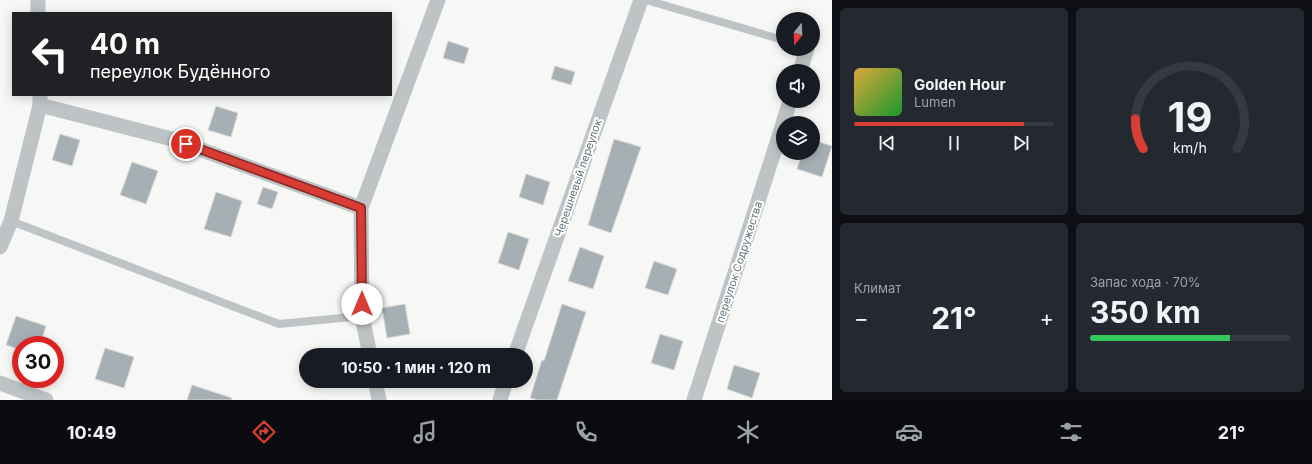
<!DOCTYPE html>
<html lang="ru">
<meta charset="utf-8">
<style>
body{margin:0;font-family:Inter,sans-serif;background:#242831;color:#f1f3f6;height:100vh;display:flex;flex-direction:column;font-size:15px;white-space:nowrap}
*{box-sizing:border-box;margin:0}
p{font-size:13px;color:#9ea1a6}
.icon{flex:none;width:22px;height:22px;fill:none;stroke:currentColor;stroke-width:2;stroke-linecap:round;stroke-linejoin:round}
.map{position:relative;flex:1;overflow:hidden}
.drawer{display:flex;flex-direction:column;gap:8px;padding:8px;background:#0d0f14;width:480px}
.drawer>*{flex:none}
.hud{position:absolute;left:12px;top:12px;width:380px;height:84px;border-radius:0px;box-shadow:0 2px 10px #0003;background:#202124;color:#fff;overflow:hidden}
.needle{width:26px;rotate:198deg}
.buttons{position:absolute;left:776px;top:12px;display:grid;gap:8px}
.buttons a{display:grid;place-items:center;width:44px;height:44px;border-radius:50%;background:#171b24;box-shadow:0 2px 10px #0003;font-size:20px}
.speed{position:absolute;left:12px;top:336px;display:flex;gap:8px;font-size:20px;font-weight:700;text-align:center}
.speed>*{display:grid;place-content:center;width:52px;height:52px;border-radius:50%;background:#171b24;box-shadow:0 2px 10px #0003;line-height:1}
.speed .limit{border:6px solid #d22;background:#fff;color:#111}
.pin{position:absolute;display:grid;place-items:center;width:34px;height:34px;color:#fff;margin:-17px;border:2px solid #fff;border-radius:50%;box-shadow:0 1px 4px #0007}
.me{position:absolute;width:44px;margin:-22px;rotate:0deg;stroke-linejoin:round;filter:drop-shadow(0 0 3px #0008)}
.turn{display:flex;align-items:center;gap:14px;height:84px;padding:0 12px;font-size:18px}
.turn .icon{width:52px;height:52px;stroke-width:2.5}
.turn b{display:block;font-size:28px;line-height:34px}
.big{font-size:30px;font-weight:700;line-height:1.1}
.drawer .card{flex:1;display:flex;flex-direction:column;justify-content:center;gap:6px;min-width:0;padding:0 14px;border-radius:6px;background:#242831}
.drawer .dial{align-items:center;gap:0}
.dial svg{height:104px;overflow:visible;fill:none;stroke:#363941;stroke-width:7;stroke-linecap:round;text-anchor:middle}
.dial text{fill:#f1f3f6;stroke:none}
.song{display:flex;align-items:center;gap:12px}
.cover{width:48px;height:48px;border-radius:6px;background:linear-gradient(135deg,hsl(40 70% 55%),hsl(130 70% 35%))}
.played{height:4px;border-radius:2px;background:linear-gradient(90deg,#d73d35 85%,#363941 85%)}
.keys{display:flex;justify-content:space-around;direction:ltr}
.heat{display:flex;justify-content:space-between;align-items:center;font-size:22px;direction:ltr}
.charge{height:6px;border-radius:3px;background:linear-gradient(90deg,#34c759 70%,#363941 0)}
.drawer .tiles{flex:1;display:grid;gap:8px;grid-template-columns:repeat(2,1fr)}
.trip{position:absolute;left:299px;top:348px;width:234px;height:40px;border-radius:20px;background:#171b24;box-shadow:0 2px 10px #0003;font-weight:700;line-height:40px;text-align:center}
.tab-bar{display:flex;height:64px;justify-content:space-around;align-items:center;background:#090b0e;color:#9ea1a6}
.tab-bar .icon{width:28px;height:28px}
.tab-bar .current{color:#d73d35}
.tab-bar b{font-size:18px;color:#f1f3f6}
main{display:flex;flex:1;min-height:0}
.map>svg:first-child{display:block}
.building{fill:#a6b0b4;stroke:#d9d9d7}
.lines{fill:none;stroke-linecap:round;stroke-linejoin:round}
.service{stroke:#bec4c6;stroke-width:8}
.minor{stroke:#bec4c6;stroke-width:15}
.route-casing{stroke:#8c2822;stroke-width:10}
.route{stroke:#d73d35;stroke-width:7}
.labels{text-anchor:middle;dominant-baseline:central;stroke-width:4;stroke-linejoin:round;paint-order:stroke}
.street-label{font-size:11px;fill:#64777e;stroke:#fff}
</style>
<main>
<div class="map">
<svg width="832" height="400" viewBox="0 0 832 400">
<rect width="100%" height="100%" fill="#f7f7f5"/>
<path class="building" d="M448,41L469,48L464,64L443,58Z
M555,66L575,72L571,85L551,79Z
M216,106L238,113L231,137L208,130Z
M60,134L80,140L72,166L52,160Z
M614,139L641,147L611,233L588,225Z
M813,140L832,146L822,177L797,169L802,153H813Z
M132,162L158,171L146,204L120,195Z
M526,174L550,182L543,205L519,197Z
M263,187L278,192L272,209L257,204Z
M216,192L242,201L231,237L204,229Z
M508,232L529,239L519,270L498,263Z
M580,247L604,256L593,289L568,281Z
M654,261L677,269L668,295L645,288Z
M405,304L410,334L387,338L382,308Z
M562,304L586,312L557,400H537L530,398L542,360L544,361Z
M16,316L46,326L40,345H21V350L6,345Z
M660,334L683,341L674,370L651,363Z
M105,348L134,357L124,388L95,379Z
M734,365L760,373L752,398L727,389Z
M192,385L232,398L231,400H187Z"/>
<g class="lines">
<path class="service" d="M646,0L783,40
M11,221L279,324L362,316"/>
<path class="minor" d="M38,0V13
M800,71L807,49
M40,105L172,139L361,208
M783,123L790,101
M0,247L11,221L40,105V96
M370,355L362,316L361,208L438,0
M515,355L641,0
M375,381L379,400
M0,383L46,400
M500,400L506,381
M694,400L783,124"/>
</g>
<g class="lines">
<g class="route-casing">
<path id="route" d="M186,144L361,208L362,304"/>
</g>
<use href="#route" class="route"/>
</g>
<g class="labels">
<g class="street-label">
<text transform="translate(578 178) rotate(-71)">Черешневый переулок</text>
<text transform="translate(739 262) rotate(-72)">переулок Содружества</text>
</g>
</g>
</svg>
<div class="buttons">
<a><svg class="needle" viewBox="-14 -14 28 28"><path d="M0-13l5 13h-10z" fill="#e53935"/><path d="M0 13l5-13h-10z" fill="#9ea1a6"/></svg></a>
<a><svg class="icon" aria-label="sound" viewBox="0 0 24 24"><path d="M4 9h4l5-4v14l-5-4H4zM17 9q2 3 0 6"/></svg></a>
<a><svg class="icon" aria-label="layers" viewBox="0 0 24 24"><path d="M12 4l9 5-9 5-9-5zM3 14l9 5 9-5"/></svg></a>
</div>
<div class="speed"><div class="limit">30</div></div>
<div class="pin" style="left:186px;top:144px;background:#d93025"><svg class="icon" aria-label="arrive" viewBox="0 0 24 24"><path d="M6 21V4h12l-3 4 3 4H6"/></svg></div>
<svg class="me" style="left:362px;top:304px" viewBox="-20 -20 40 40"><circle r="19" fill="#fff"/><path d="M0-13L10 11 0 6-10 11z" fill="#d73d35"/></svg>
<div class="trip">10:50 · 1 мин · 120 m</div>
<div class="hud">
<div class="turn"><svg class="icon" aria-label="left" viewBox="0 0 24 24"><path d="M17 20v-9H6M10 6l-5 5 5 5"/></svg><div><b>40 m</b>переулок Будённого</div></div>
</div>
</div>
<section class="drawer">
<div class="tiles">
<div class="card">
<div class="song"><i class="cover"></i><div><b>Golden Hour</b><p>Lumen</p></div></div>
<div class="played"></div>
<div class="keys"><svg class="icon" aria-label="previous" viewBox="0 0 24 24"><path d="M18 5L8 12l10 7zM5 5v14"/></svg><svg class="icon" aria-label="pause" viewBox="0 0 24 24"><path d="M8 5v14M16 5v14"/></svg><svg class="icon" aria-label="next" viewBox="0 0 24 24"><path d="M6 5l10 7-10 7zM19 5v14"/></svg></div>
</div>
<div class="card dial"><svg viewBox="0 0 100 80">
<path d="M14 69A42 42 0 1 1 86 69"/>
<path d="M14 69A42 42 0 0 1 8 46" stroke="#d73d35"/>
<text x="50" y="56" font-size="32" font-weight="700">19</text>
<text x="50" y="72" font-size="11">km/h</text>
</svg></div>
<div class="card"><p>Климат</p>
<div class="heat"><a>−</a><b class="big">21°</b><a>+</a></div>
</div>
<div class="card"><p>Запас хода · 70%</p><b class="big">350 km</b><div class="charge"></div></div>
</div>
</section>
</main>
<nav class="tab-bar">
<b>10:49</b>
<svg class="icon current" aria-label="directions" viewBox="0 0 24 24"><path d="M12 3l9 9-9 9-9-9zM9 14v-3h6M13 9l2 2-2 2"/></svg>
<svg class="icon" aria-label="music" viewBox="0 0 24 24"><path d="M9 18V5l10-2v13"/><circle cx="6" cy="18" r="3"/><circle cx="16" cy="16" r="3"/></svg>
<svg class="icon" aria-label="phone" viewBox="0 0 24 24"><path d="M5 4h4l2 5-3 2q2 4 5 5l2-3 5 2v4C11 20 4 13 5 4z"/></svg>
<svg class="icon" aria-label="climate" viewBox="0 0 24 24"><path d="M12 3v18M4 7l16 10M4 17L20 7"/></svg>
<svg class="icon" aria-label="car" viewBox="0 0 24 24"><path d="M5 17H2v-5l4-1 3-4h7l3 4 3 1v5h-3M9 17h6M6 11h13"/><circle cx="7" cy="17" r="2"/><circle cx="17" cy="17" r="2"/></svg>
<svg class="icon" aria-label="filters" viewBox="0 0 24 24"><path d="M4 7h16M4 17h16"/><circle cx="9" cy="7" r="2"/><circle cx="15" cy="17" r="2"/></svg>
<b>21°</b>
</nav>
